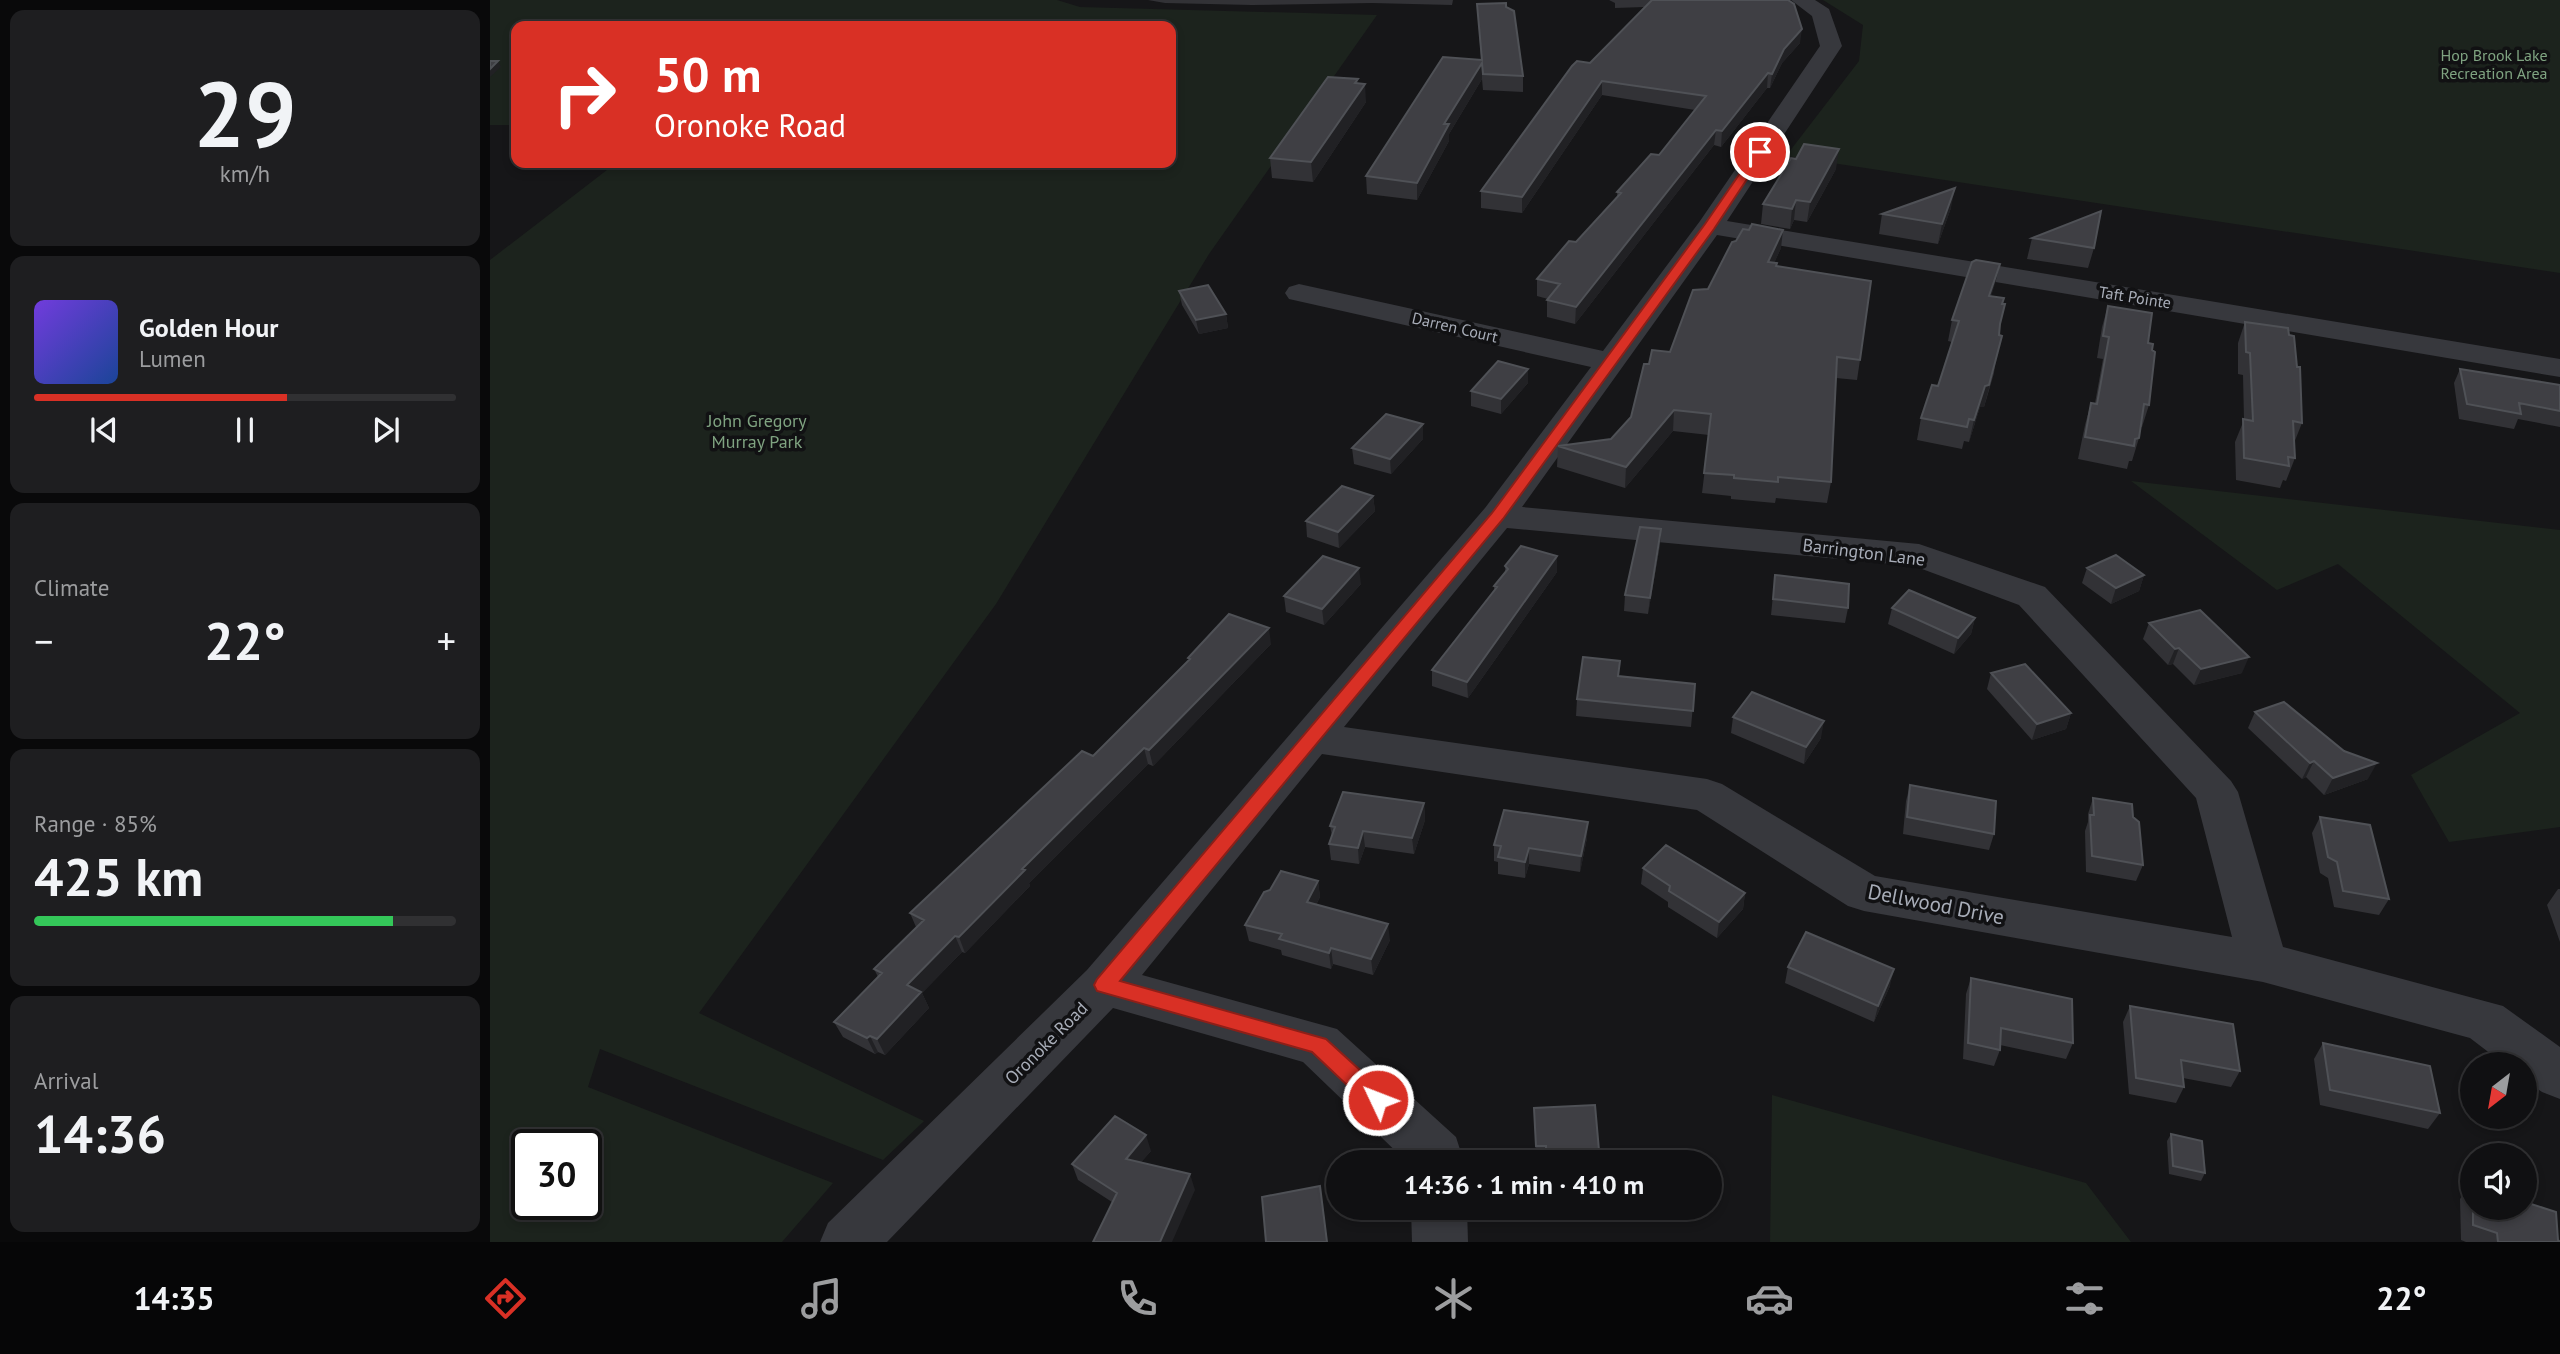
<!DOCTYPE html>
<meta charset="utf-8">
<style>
body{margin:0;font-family:"PT Sans",sans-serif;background:#1e1e20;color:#f1f3f6;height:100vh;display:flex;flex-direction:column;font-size:26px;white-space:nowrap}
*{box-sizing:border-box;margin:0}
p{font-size:23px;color:#9c9d9f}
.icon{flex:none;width:38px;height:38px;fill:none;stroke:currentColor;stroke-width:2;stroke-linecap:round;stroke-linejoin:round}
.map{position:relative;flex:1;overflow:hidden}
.panel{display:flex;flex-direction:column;gap:10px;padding:10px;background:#09090a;width:490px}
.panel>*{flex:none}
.banner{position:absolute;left:21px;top:21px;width:665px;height:147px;border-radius:14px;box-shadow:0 4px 10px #0003,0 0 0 2px #303032;background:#d93025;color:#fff;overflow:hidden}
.needle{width:46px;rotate:211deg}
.tools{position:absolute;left:1970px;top:1052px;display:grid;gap:14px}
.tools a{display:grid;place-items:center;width:77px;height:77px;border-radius:50%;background:#101012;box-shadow:0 4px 10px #0003,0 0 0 2px #303032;font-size:35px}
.speed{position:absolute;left:21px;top:1129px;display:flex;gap:14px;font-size:35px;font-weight:700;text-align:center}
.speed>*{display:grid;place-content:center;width:91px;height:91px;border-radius:50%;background:#101012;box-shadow:0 4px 10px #0003,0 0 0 2px #303032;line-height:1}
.speed .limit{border:4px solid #111;border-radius:10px;background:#fff;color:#111}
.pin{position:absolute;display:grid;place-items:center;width:60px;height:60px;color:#fff;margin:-30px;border:4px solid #fff;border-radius:50%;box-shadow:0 2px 7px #0007}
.me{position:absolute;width:77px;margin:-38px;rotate:313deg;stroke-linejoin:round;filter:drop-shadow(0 0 5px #0008)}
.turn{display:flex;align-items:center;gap:24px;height:147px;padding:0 28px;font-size:32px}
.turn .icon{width:91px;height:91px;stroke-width:2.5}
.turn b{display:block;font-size:49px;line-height:60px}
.big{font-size:52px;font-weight:700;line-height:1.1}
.panel .card{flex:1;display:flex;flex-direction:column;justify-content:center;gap:10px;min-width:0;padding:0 24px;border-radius:14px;background:#1e1e20}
.panel .dial{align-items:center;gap:0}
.dial b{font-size:91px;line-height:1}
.song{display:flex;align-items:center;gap:21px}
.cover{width:84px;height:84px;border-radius:10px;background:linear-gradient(135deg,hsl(260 70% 55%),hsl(220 70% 35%))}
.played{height:7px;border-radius:4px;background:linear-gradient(90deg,#d93025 60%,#303032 60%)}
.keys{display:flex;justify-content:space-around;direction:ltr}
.heat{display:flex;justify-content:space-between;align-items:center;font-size:38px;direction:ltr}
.charge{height:10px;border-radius:5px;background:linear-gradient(90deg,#34c759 85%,#303032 0)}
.trip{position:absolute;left:836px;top:1150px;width:396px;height:70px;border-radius:35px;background:#101012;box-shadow:0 4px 10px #0003,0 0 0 2px #303032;font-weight:700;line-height:70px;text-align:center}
.tab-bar{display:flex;height:112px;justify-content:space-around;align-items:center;background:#060607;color:#9c9d9f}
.tab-bar .icon{width:49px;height:49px}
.tab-bar .selected{color:#d93025}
.tab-bar b{font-size:32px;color:#f1f3f6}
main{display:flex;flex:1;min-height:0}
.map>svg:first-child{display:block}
.green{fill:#1c231d;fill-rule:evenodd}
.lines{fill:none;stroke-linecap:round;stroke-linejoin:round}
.minor{fill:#37383d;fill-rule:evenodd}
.wall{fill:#323236}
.shaded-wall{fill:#212124}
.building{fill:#3f3f44;stroke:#4f5156;stroke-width:2}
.route{fill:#d93025;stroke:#8d1f18;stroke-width:2}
.labels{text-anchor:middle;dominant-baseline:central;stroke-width:7;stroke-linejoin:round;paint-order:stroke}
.far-park-label{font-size:16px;fill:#7fa381;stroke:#111113}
.far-street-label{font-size:16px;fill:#a8adb8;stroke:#111113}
.park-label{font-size:18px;fill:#7fa381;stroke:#111113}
.street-label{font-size:18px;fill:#a8adb8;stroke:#111113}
.near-street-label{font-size:21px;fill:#a8adb8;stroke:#111113}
</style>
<main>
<section class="panel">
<div class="card dial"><b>29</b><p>km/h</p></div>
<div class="card">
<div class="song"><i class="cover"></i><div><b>Golden Hour</b><p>Lumen</p></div></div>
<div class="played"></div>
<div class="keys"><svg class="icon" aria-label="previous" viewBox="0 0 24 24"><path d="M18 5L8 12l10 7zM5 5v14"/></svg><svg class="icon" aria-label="pause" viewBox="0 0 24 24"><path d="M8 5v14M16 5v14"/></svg><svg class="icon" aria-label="next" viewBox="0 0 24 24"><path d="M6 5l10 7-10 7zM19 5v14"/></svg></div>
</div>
<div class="card"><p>Climate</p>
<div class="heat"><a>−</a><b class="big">22°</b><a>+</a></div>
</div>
<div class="card"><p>Range · 85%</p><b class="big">425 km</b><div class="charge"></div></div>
<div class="card"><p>Arrival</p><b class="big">14:36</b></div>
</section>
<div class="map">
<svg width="2070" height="1242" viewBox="0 0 2070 1242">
<rect width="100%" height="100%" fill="#161618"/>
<path class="green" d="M0,0H567L590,7L887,15L719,254L506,604L209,1013L434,1121L432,1123L393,1160L110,1049L98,1087L343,1183L292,1242H0V260L126,163H681V26H26V125H0ZM37,1144H96V1204H37Z
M1333,0H2070V273L1296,156L1369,61L1373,25Z
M1641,481L2070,530V827L1959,842L1921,775L2030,713L1848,564L1787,590Z
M1282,1095L1596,1183L1641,1242H1280Z"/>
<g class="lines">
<path class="minor" d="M1301,0H1325L1339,9L1352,46L1237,221L2070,359V377L1227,235L1032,507L1429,544L1555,587L1741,781L1748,792L1793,947L2013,1006L2070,1047V1099L2052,1092L2035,1080V1064H2014L1980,1038L1773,982L1374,911L1358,906L1207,810L832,754L652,975L847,1029L966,1137L974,1162H917L813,1062L623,1008L397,1242H330L338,1223L597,970L995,508L1101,367L799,299L795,293L799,287L809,284L1113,351L1210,221L1330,46L1322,16ZM1017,528L1424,566L1529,605L1706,798L1742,937L1385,876L1232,784L1217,779L854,727Z
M921,1208H977L978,1242H922Z"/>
</g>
<path class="wall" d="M658,0H963L962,5L882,3L762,5L675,3Z
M1119,0H1298L1310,43L1292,63L1280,88H1277L1231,147L1224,145L1085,324L1057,317V300L1058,299L1047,296V279L1086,242L1127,197V192L1169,155L1205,110L1112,95L1032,213L991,208V191L1154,7L1125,8V3Z
M987,4L1033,76V92L993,90L992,79L959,134V141L927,200L877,194L876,176L991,60Z
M868,83L876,102L823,182L782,178L780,158Z
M1346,169L1317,222L1304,220L1300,229L1271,224L1273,204Z
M1461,208L1448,244L1389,234L1392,214Z
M1542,238L1604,248L1598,268L1537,259Z
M1291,248L1284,263L1370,360L1367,380L1346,378L1341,482L1337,503L1286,498L1285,503L1241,499V496L1212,493L1219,435L1183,431L1135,488L1067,467L1068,446L1121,439L1141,417L1159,364L1180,352L1218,289Z
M1510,264L1501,296L1512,304L1504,373L1494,407H1490L1479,442L1474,441L1472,449L1427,440L1431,418L1448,386L1462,342L1458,341L1462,320Z
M689,291L736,314L738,328L709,334L692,305Z
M1618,306L1658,343L1659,405L1652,427H1651L1649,438L1642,461H1639L1637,469L1588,459L1595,425L1601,403H1605L1613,359L1607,358L1612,327Z
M1755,322L1799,335L1812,423L1804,443L1805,458L1796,481L1793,480L1790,488L1746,480L1745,442L1754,420L1753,375L1748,374V343Z
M1970,369L2070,385V427L2028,419L2024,429L1969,419L1964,383Z
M1038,383L1011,414L981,406V391Z
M933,439L901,474L864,464L862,448Z
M883,496L885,511L849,548L817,537L816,521Z
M1171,529L1170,545L1158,614L1134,611L1135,595Z
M1067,556V572L978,698L942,686V670L1004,591V586L1015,572V566Z
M1597,568L1654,575L1649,591L1621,604L1592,583Z
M1285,575L1358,608L1355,623L1281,615Z
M871,584L834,625L796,612L794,596Z
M1402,608L1485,618L1481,634L1464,654L1398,624Z
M1659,623L1752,673L1704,685L1683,664L1678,665L1653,639Z
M781,644L663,766L658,764L539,883L540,886L475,953L472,952L432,993L439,1008L395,1055L388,1052L385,1054L353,1037L344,1022L388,977L384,969L426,927L420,913L603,756L698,661V658Z
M1501,673L1581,713L1576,729L1542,740L1497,689Z
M1205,684L1201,727L1086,716L1087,699Z
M1765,712L1854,751L1878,779L1834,795L1816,777L1812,779L1758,728Z
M1243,717L1331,738L1314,764L1241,733Z
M1420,785L1504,834L1499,850L1413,834L1416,801Z
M1603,798L1643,817L1653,865L1646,881L1596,872L1595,831L1598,822V814Z
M934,803L935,820L924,854L875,847L869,864L841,860L839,844L842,836L840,826Z
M1830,817L1899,899L1889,915L1844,907L1838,878L1830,873L1822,833Z
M1097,838L1090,872L1039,864L1035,878L1008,874V862L1004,861V845Z
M1153,868L1255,893L1253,909L1227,938L1178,907V902L1151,884Z
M828,881L830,897L826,905L900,940L883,975L843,964L841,969L792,955L791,950L759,941L755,925Z
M2068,889H2070V942L2057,905Z
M1298,967L1400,986L1384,1022L1295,983Z
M1481,978L1583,1043L1576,1059L1510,1045V1050L1504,1066L1473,1059L1476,994Z
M1640,1006L1750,1071L1741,1087L1693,1078L1694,1087L1686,1103L1639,1094L1633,1022Z
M1833,1043L1950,1113L1938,1129L1830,1105L1824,1059Z
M1044,1108L1110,1162H1046Z
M1681,1134L1715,1173L1711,1181L1679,1174L1677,1141Z
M661,1151L651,1162L705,1190L622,1202L588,1180L582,1164Z
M1982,1183L2068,1240L2070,1242H1976L1971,1240L1970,1199Z
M1058,1208H1113V1216L1058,1218Z"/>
<path class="shaded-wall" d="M1312,29L1310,43L1292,63L1280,88L1282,74L1294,49Z
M8,61L11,67L0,77V69Z
M992,63V79L959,134V141L927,200V183L954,124Z
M1278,73L1277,88L1231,147L1232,131Z
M868,79L869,92L875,84L876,102L823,182L821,162Z
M1112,81V95L1032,213V197Z
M1226,130L1224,145L1085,324L1086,307Z
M1349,149L1346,169L1317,222L1320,202Z
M1465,188L1461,208L1448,244L1452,224Z
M1306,200L1304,220L1300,229L1302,209Z
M1293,230L1291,248L1276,281L1278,262Z
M1510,264L1505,284L1495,316L1499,296Z
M736,314L738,328L709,334L706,320Z
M1509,351L1494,407H1490L1479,442L1484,420L1495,386Z
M1038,369V383L1011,414V399Z
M1184,410L1183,431L1135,488L1136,467Z
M933,424V439L901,474L900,459Z
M883,496L885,511L849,548L848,532Z
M1171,529L1170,545L1158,614L1160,598Z
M1067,556V572L978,698L977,682Z
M869,568L871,584L834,625L832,609Z
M1654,575L1649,591L1621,604L1626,588Z
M1485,618L1481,634L1464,654L1468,638Z
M779,628L781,644L663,766L659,750Z
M1689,648L1683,664L1678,665L1685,649Z
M1759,657L1752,673L1704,685L1711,669Z
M1581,713L1576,729L1542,740L1547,724Z
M1334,721L1331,738L1314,764L1316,747Z
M654,748L658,764L539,883L540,886L475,953L469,937L532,869Z
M1824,761L1816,777L1812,779L1820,763Z
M1887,763L1878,779L1834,795L1843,778Z
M934,803L935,820L924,854L922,838Z
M1098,822L1097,838L1090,872L1091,856Z
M873,831L875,847L869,864L868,848Z
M1039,848V864L1035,878V862Z
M828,881L830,897L819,918L817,902Z
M1255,893L1253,909L1227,938L1229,922Z
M898,924L900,940L883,975L881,959Z
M465,936L472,952L432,993L439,1008L395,1055L387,1039L417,985Z
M841,948L843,964L841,969L839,953Z
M1404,969L1400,986L1384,1022L1388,1006Z
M380,1036L388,1052L385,1054L377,1038Z
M656,1135L661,1151L641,1174L636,1159Z
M700,1174L705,1190L682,1242H670Z"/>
<path class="building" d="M1162,0H1298L1304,4L1312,29L1294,49L1282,74L1278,73L1232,131L1226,130L1086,307L1057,300L1070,284L1047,279L1079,241L1086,242L1131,193L1127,192L1161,154L1169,155L1216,96L1112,81L1032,197L991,191L1082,66L1087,61L1100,63Z
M1016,3V7L1024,11L1033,76L993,74L992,63L954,124H959L927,183L876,176L953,57L992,60L987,4Z
M0,61H8L0,69Z
M838,77L868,79L865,83L875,84L821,162L780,158Z
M1314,144L1349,149L1320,202L1306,200L1302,209L1273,204L1301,158L1306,159Z
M1465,188L1452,224L1392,214Z
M1611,211L1604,248L1542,238Z
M1262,224L1293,230L1278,262L1287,263L1286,266L1381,281L1370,360L1347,357L1341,482L1288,477V482L1244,478V475L1214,473L1221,414L1184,410L1136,467L1068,446L1121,439L1141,417L1154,364H1159L1162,350L1180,352L1203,290L1218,289L1242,242L1246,241L1253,229L1259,230Z
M1486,260L1510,264L1499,296L1514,298L1512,304H1515L1510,324L1509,335L1512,336L1499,385L1495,386L1484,420L1479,419L1477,427L1431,418L1442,385L1448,386L1469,321L1462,320L1482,262Z
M718,285L736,314L706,320L689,291Z
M1618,306L1662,313L1658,343L1663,344L1662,350L1665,352L1659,405L1654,404L1649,438L1645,439L1644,446L1595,437L1601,403L1607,404L1619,337L1613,336Z
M1755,322L1798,328L1799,335L1804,336L1807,367H1810L1812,423L1803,421L1805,458L1798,457L1799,466L1754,458L1753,419L1763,421L1760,353L1756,352Z
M1008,361L1038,369L1011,399L981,391Z
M1970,369L2070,385V411L2029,403L2031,414L1977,404Z
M896,414L933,424L900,459L862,448Z
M852,486L883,496L848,532L816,521Z
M1150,527L1171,529L1160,598L1135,595Z
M1031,546L1067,556L977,682L942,670L1007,587L1004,586L1018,569L1015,566Z
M1626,555L1654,575L1626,588L1597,568Z
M833,556L869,568L832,609L794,596Z
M1285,575L1359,584L1358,608L1283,599Z
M1419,590L1485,618L1468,638L1402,608Z
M1710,610L1759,657L1711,669L1689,648L1685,649L1659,623Z
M739,614L779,628L659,750L654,748L532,869L535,870L469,937L465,936L417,985L431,992L387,1039L380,1036L377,1038L344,1022L392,973L384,969L434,920L420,913L592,751L603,756L700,659L698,658Z
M1093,657L1130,661L1128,676L1205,684L1203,711L1087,699Z
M1535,664L1581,713L1547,724L1501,673Z
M1262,692L1334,721L1316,747L1243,717Z
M1794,702L1854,751L1887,763L1843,778L1824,761L1820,763L1765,712Z
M1420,785L1506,801L1504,834L1417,817Z
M853,792L934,803L922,838L873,831L868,848L839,844L845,827L840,826Z
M1603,798L1642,804L1643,817L1649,822L1653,865L1602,856L1600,815H1604Z
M1014,810L1098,822L1091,856L1039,848L1035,862L1008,857L1011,846L1004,845Z
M1830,817L1880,825L1899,899L1853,891L1847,862L1838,857Z
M1176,845L1255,893L1229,922L1179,891L1180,886L1153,868Z
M791,871L828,881L817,902L898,924L881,959L841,948L839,953L789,939L792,934L755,925L774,892L780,890Z
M1316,932L1404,969L1388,1006L1298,967Z
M1481,978L1582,999L1583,1043L1511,1028L1510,1050L1478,1043Z
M1640,1006L1743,1024L1750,1071L1691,1060L1694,1087L1646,1078Z
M1833,1043L1940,1066L1950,1113L1840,1090Z
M1105,1105L1110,1162H1056V1146H1046L1044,1108Z
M625,1116L656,1135L636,1159L700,1174L670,1242H603L627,1193L582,1164Z
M1681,1134L1712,1141L1715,1173L1683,1166Z
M830,1186L837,1242H776L772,1197Z
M2035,1202L2066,1212L2068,1240L2070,1242H2008L2007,1233L1983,1225V1208H2035Z"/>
<path class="route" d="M1270,149L1275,152L1224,229L1013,519L630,981L836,1039L895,1093L899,1100L895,1107L888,1110L880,1107L822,1052L607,991L604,985L607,979L1002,513L1215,224L1266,150Z"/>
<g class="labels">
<g class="far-park-label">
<text x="2004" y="55">Hop Brook Lake<tspan x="2004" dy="18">Recreation Area</tspan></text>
</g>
<g class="far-street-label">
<text transform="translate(1645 297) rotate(9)">Taft Pointe</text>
<text transform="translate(965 327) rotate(13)">Darren Court</text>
</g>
<g class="park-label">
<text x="267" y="420">John Gregory<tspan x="267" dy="21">Murray Park</tspan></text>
</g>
<g class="street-label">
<text transform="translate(1374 552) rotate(7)">Barrington Lane</text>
<text transform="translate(556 1043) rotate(-45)">Oronoke Road</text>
</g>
<g class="near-street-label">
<text transform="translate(1446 904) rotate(11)">Dellwood Drive</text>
</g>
</g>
</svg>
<div class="tools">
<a><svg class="needle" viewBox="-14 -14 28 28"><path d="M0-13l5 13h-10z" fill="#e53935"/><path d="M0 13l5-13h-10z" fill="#9c9d9f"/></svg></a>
<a><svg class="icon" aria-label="sound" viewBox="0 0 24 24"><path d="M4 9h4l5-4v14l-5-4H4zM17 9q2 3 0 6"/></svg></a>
</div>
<div class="speed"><div class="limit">30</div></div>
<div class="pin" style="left:1270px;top:152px;background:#d93025"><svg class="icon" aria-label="arrive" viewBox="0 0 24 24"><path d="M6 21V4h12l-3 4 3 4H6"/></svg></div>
<svg class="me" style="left:888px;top:1100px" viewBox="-20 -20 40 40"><circle r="17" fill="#d93025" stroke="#fff" stroke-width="3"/><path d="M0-11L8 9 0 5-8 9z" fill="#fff"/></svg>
<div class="trip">14:36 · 1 min · 410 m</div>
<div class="banner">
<div class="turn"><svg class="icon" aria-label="right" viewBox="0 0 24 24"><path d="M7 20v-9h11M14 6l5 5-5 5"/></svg><div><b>50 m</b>Oronoke Road</div></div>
</div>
</div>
</main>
<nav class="tab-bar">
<b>14:35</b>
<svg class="icon selected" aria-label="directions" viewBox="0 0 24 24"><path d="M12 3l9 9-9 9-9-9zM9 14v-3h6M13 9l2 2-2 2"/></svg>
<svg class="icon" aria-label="music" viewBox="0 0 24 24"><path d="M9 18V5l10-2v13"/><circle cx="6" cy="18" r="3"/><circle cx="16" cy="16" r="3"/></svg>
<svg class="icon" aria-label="phone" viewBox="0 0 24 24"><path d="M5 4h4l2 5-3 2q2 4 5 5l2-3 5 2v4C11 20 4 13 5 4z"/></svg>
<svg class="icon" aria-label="climate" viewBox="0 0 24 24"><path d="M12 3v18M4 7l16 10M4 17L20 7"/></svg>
<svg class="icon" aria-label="car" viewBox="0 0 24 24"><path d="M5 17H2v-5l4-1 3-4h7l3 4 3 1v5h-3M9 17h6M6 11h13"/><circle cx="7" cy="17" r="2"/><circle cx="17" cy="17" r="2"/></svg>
<svg class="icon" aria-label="filters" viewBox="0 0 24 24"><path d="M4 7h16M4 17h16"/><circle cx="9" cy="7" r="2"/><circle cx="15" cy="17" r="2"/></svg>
<b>22°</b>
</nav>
